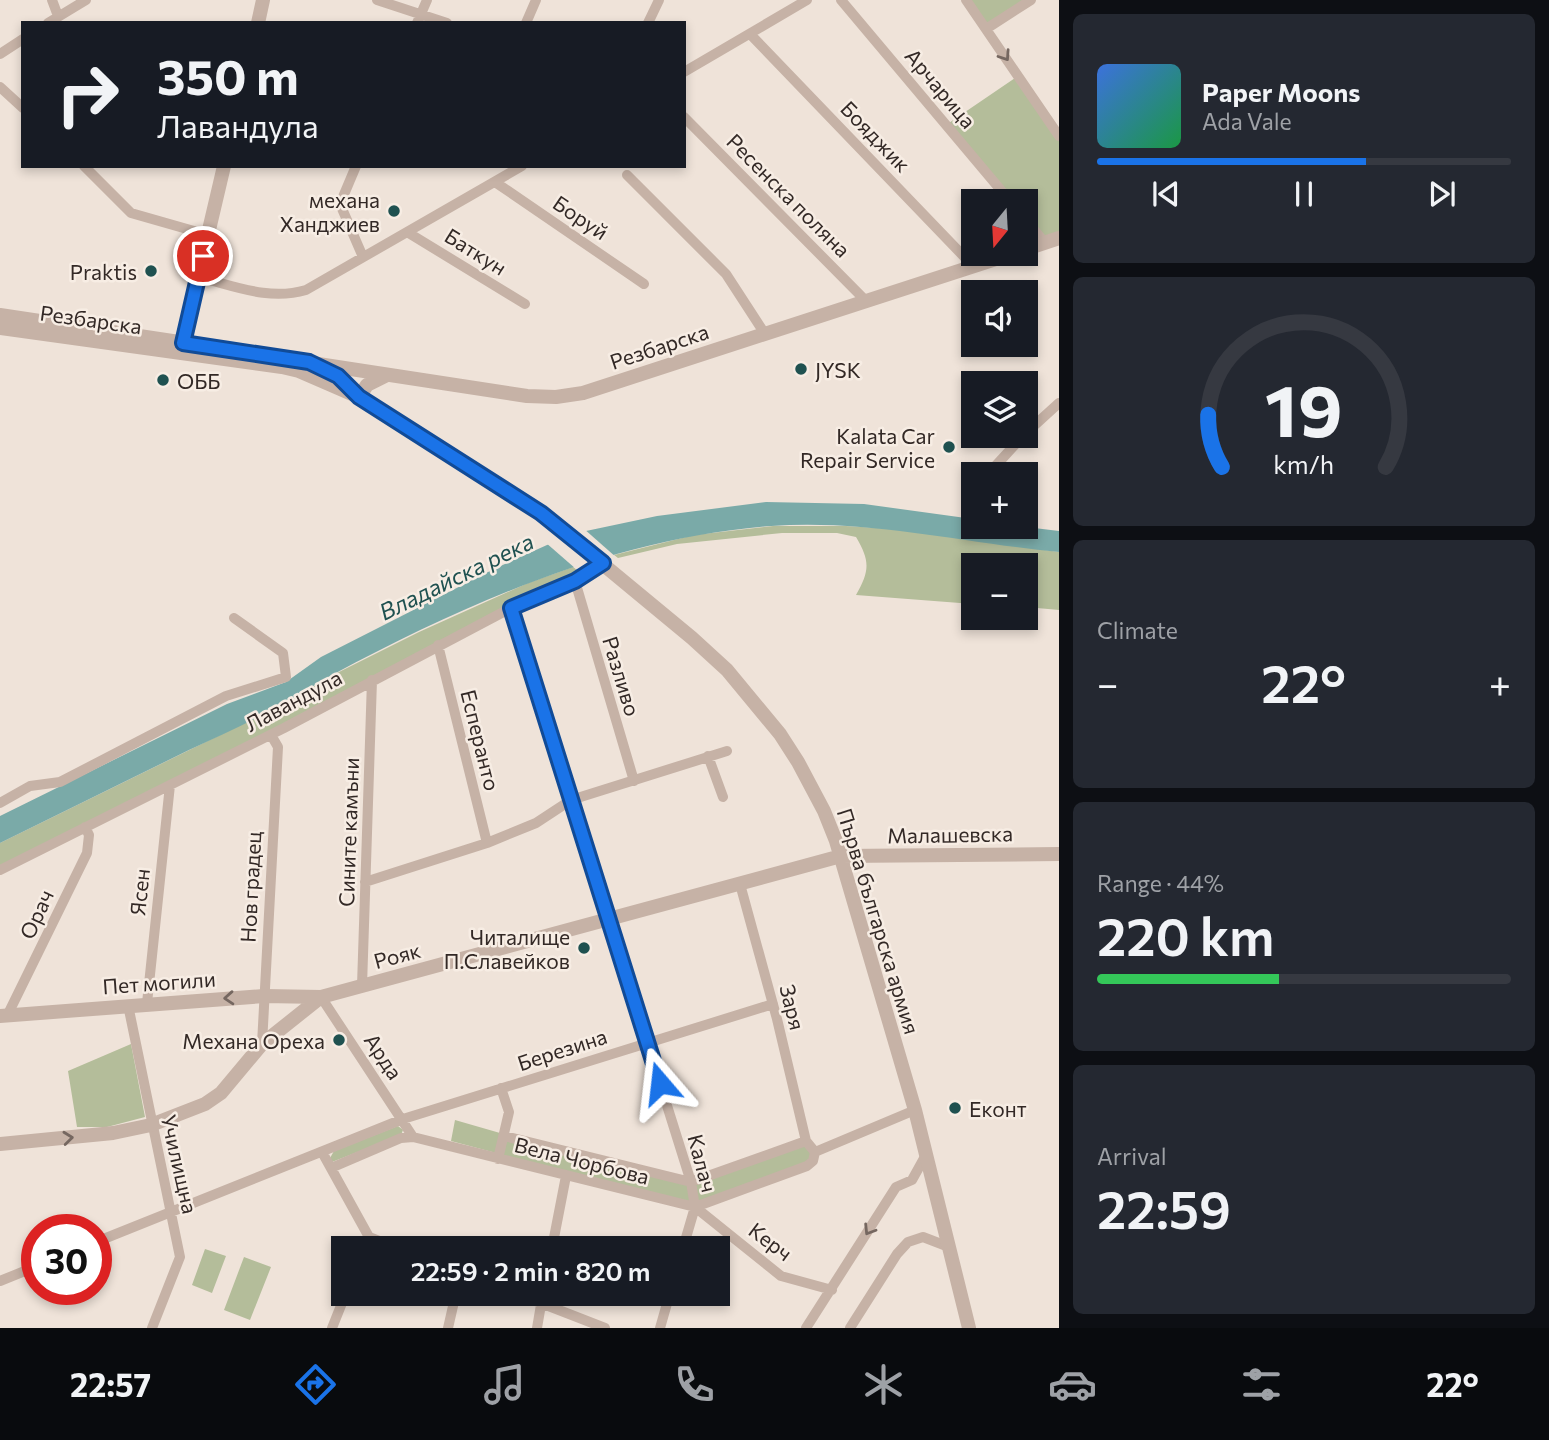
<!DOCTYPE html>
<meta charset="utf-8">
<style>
body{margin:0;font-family:Commissioner,sans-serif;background:#242831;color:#f1f3f6;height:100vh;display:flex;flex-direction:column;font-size:26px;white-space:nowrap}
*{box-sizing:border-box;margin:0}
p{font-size:23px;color:#9ea1a6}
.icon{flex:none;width:38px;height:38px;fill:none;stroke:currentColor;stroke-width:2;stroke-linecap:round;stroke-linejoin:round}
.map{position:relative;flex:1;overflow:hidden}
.details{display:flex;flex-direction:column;gap:14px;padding:14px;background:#0d0f14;width:490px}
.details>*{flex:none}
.hud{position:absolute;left:21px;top:21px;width:665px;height:147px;border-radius:0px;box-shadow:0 4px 10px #0003;background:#171b24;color:#f1f3f6;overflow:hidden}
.needle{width:46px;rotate:198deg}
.fabs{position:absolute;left:961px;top:189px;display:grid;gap:14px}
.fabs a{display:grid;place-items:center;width:77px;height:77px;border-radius:0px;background:#171b24;box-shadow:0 4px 10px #0003;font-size:35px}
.speed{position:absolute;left:21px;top:1214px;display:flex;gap:14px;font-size:35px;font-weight:700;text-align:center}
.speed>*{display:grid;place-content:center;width:91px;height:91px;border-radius:50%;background:#171b24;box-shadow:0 4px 10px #0003;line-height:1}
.speed .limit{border:10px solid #d22;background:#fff;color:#111}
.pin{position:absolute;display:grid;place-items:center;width:60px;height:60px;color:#fff;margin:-30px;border:4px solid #fff;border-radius:50%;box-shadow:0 2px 7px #0007}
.me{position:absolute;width:77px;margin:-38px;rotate:343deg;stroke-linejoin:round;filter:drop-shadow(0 0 5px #0008)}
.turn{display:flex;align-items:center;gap:24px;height:147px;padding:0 21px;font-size:32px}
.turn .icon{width:91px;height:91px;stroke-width:2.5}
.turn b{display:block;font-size:49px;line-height:60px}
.big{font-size:52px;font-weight:600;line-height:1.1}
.details .tile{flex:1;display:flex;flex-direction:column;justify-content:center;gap:10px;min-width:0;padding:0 24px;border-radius:10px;background:#242831}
.details .dial{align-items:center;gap:0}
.dial svg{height:182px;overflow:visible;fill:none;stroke:#363941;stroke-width:7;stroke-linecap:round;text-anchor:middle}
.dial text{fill:#f1f3f6;stroke:none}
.song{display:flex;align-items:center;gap:21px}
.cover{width:84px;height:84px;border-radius:10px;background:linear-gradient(135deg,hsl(220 70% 55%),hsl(140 70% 35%))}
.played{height:7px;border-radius:4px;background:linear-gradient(90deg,#1a73e8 65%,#363941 65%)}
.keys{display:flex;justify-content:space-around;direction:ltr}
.heat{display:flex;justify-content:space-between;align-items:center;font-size:38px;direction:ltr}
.charge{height:10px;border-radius:5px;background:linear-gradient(90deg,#34c759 44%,#363941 0)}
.trip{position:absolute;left:331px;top:1236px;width:399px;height:70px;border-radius:0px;background:#171b24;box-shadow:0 4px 10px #0003;font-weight:600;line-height:70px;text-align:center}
.tabs{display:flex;height:112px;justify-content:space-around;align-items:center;background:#090b0e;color:#9ea1a6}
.tabs .icon{width:49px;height:49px}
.tabs .current{color:#1a73e8}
.tabs b{font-size:32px;color:#f1f3f6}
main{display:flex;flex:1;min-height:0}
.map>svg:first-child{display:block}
.green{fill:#b4bd9a}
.water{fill:#7aaaa8}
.pier{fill:#efe3d9}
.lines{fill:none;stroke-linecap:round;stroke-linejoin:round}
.minor{stroke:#c6b2a6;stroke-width:10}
.tertiary{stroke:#c6b2a6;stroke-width:14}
.oneway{stroke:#756760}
.route-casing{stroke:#114b97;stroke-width:18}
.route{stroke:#1a73e8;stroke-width:12}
.poi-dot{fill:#1f5150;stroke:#f7ede4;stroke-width:2.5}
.labels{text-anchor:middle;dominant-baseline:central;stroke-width:5;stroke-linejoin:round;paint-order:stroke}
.street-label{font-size:21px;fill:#332926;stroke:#f7ede4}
.poi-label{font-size:21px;fill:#332926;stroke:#f7ede4;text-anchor:end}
.water-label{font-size:23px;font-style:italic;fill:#1f5150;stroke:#f7ede4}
</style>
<main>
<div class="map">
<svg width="1059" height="1328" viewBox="0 0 1059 1328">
<rect width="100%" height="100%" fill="#efe3d9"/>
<path class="green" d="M966,0H1031L986,29Z
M1018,76L1059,136V238L1045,243L1026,220V201H1010L946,125Z
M773,526H846L893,529L1059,552V610L1026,607V565H973V604L856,595C870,570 870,561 856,537L837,533H782L677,544L618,558L614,555L694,535Z
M603,563L0,870V843L285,703L333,675L419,632L528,583L573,567L579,571Z
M131,1044L145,1117L107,1127H77L68,1071Z
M455,1120L500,1133L496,1153L451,1141Z
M398,1126L403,1130L401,1135L332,1162L330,1158L334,1151Z
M504,1136L691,1182L806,1141L813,1161L695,1207L498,1159Z
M205,1249L226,1256L212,1293L192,1285Z
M244,1257L271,1267L250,1320L224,1310Z"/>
<path class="water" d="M766,502L864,504L973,519V527H1026L1059,531V552C963,543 869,519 771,526C616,538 470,601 334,674C317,683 302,694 285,703C254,720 221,735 189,750C126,781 63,812 0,843V816L227,704L286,682L321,657L496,568L547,545L586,531L657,516Z"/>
<path class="pier" d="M583,528L617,558L576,569L545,542Z"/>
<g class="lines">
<path class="minor" d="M52,0L58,16
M377,0L447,23
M841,0L1010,201
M966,0L1059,136
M48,23L86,0
M417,23L427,0
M526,23L536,0
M648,23L659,0
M986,29L1031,0
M750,34L973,266
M0,54L23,39
M684,72L807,0
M0,87L23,108
M684,117L866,301
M84,166L131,213L208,235
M356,166L340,204L363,257
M627,175L726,274L765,334
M495,182L644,284
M1026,220L1045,243
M407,232L525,304
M198,277C235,286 269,301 306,290L522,166
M1026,433L1059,403
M989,473L1023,436
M575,581L634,781
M511,608L691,1182L695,1207L683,1248
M438,645L487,843
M708,756L723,797
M0,803L30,786L60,782L226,696L286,677L283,653L234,618
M0,870L284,728L511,608L581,578L603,563
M365,882L487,843L536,823L571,800L727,751
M740,884L777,1019L806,1141
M362,986L372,680
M321,997L413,1137
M147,1003L170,785
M128,1005L180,1257L152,1328
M7,1016L87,853L89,835L85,827
M262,1044L278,747L271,735
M504,1136L691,1182L806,1141L815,1152
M322,1152L369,1237L397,1248
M815,1152L915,1110
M498,1159L509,1112L501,1088
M331,1168L401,1138L413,1137L695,1207L807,1166L813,1161L815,1152
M695,1207L781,1276L832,1290
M96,1242L403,1119L773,1004
M552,1248L566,1176
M0,1281L37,1266
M515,1293L605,1328
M332,1328L346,1293
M448,1328L456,1293
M537,1328L543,1293
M660,1328L670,1293
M806,1328L896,1187L912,1180L927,1153
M850,1328L897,1254L908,1242L923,1237L949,1247"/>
<path class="tertiary" d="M258,23L263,0
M1026,249L1059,238
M0,315L252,353
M0,328L282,367L299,371L359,397L541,513L692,638L727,670L780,734L798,762L824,811L836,841L915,1110L969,1328
M181,349L224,166
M279,358L527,396L556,397L583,393L1011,254
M359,397L367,385L387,375
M0,1016L264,996L321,997
M0,1144L113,1133L151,1125L205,1104L221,1093L262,1044L321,997L841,856L1059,854"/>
</g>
<defs><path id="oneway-chevron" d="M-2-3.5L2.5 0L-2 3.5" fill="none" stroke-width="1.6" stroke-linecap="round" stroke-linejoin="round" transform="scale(1.75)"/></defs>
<g class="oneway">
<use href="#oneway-chevron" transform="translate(1005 56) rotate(56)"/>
<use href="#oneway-chevron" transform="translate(229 998) rotate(176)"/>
<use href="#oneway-chevron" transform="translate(68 1138) rotate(-6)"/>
<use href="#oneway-chevron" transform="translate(869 1230) rotate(122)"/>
</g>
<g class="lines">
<g class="route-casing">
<path id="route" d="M203,256L183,343L309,362L338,376L359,397L541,513L603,563L575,581L511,608L660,1083"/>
</g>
<use href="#route" class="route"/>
</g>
<g class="poi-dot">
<circle cx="394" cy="211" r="7"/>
<circle cx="151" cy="271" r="7"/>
<circle cx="801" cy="369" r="7"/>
<circle cx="163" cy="380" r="7"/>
<circle cx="949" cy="447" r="7"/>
<circle cx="584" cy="948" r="7"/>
<circle cx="339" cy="1040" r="7"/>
<circle cx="955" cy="1108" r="7"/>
</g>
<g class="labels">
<g class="street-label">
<text transform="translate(941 88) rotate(50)">Арчарица</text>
<text transform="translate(876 136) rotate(46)">Бояджик</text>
<text transform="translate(789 195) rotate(45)">Ресенска поляна</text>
<text transform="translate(581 217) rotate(34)">Боруй</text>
<text transform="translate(476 251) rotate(32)">Баткун</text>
<text transform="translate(91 319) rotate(8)">Резбарска</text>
<text transform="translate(659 346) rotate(-18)">Резбарска</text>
<text transform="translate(622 676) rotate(73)">Разливо</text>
<text transform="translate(293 700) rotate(-28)">Лавандула</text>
<text transform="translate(481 740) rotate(76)">Есперанто</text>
<text transform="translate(348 832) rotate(-88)">Сините камъни</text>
<text transform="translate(950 834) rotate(-1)">Малашевска</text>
<text transform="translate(250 887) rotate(-87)">Нов градец</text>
<text transform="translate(139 892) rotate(-84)">Ясен</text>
<text transform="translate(36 914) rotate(-65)">Орач</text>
<text transform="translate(879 921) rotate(73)">Първа българска армия</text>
<text transform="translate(397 955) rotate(-15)">Рояк</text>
<text transform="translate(159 982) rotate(-4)">Пет могили</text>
<text transform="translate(793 1007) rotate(76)">Заря</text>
<text transform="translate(562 1049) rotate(-18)">Березина</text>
<text transform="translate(384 1056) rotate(56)">Арда</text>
<text transform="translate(582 1160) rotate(14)">Вела Чорбова</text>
<text transform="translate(703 1163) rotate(75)">Калач</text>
<text transform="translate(180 1164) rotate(77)">Училищна</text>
<text transform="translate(771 1241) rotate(37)">Керч</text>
</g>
<g class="poi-label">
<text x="380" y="199">механа<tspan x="380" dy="24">Ханджиев</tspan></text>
<text x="137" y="271">Praktis</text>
<text x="815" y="369" text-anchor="start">JYSK</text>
<text x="177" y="380" text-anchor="start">ОББ</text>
<text x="935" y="435">Kalata Car<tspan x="935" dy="24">Repair Service</tspan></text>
<text x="570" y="936">Читалище<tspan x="570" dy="24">П.Славейков</tspan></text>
<text x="325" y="1040">Механа Ореха</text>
<text x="969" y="1108" text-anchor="start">Еконт</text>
</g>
<g class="water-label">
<text transform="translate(456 576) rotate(-26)">Владайска река</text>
</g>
</g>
</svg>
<div class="fabs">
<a><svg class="needle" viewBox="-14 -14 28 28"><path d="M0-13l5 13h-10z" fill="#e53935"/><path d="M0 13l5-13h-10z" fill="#9ea1a6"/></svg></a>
<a><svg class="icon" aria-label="sound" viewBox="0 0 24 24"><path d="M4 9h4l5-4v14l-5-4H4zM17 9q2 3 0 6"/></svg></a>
<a><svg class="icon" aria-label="layers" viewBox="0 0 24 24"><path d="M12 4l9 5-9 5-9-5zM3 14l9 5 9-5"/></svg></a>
<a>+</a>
<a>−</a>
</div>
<div class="speed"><div class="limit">30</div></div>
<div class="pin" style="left:203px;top:256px;background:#d93025"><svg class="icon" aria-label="arrive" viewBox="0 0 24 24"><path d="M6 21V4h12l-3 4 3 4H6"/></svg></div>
<svg class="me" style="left:660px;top:1083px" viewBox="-20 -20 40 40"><path d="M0-17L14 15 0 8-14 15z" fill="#1a73e8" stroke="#fff" stroke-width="4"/></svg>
<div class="trip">22:59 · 2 min · 820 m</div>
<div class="hud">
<div class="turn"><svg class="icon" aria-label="right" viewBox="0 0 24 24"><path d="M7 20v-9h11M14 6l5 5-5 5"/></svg><div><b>350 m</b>Лавандула</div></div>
</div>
</div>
<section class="details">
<div class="tile">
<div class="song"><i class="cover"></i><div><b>Paper Moons</b><p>Ada Vale</p></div></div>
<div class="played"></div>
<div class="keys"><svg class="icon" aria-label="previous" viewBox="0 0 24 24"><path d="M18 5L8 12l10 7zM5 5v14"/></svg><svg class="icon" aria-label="pause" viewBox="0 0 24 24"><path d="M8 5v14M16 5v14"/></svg><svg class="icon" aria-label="next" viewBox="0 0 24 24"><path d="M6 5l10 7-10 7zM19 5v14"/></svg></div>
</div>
<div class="tile dial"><svg viewBox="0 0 100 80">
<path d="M14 69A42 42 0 1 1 86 69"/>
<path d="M14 69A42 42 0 0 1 8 46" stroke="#1a73e8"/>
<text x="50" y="56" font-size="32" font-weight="700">19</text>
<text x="50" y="72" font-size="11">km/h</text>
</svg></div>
<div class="tile"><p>Climate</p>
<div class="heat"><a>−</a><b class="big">22°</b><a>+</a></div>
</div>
<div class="tile"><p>Range · 44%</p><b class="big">220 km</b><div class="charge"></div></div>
<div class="tile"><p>Arrival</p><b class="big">22:59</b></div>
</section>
</main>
<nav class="tabs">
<b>22:57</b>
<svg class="icon current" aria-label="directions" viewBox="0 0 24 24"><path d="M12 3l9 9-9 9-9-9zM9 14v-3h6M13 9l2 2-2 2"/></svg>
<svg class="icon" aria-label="music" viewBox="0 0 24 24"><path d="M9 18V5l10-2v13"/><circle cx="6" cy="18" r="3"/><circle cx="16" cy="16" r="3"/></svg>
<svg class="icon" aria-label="phone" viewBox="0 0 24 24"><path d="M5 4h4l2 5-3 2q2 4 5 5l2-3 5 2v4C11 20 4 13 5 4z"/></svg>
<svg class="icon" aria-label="climate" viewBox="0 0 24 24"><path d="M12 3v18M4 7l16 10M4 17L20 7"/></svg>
<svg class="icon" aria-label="car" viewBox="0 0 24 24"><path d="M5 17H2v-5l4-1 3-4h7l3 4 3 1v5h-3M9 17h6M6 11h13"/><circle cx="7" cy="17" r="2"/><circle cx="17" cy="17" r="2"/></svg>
<svg class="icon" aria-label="filters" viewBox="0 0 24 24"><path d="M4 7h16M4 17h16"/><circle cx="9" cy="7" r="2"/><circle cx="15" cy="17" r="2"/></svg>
<b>22°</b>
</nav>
